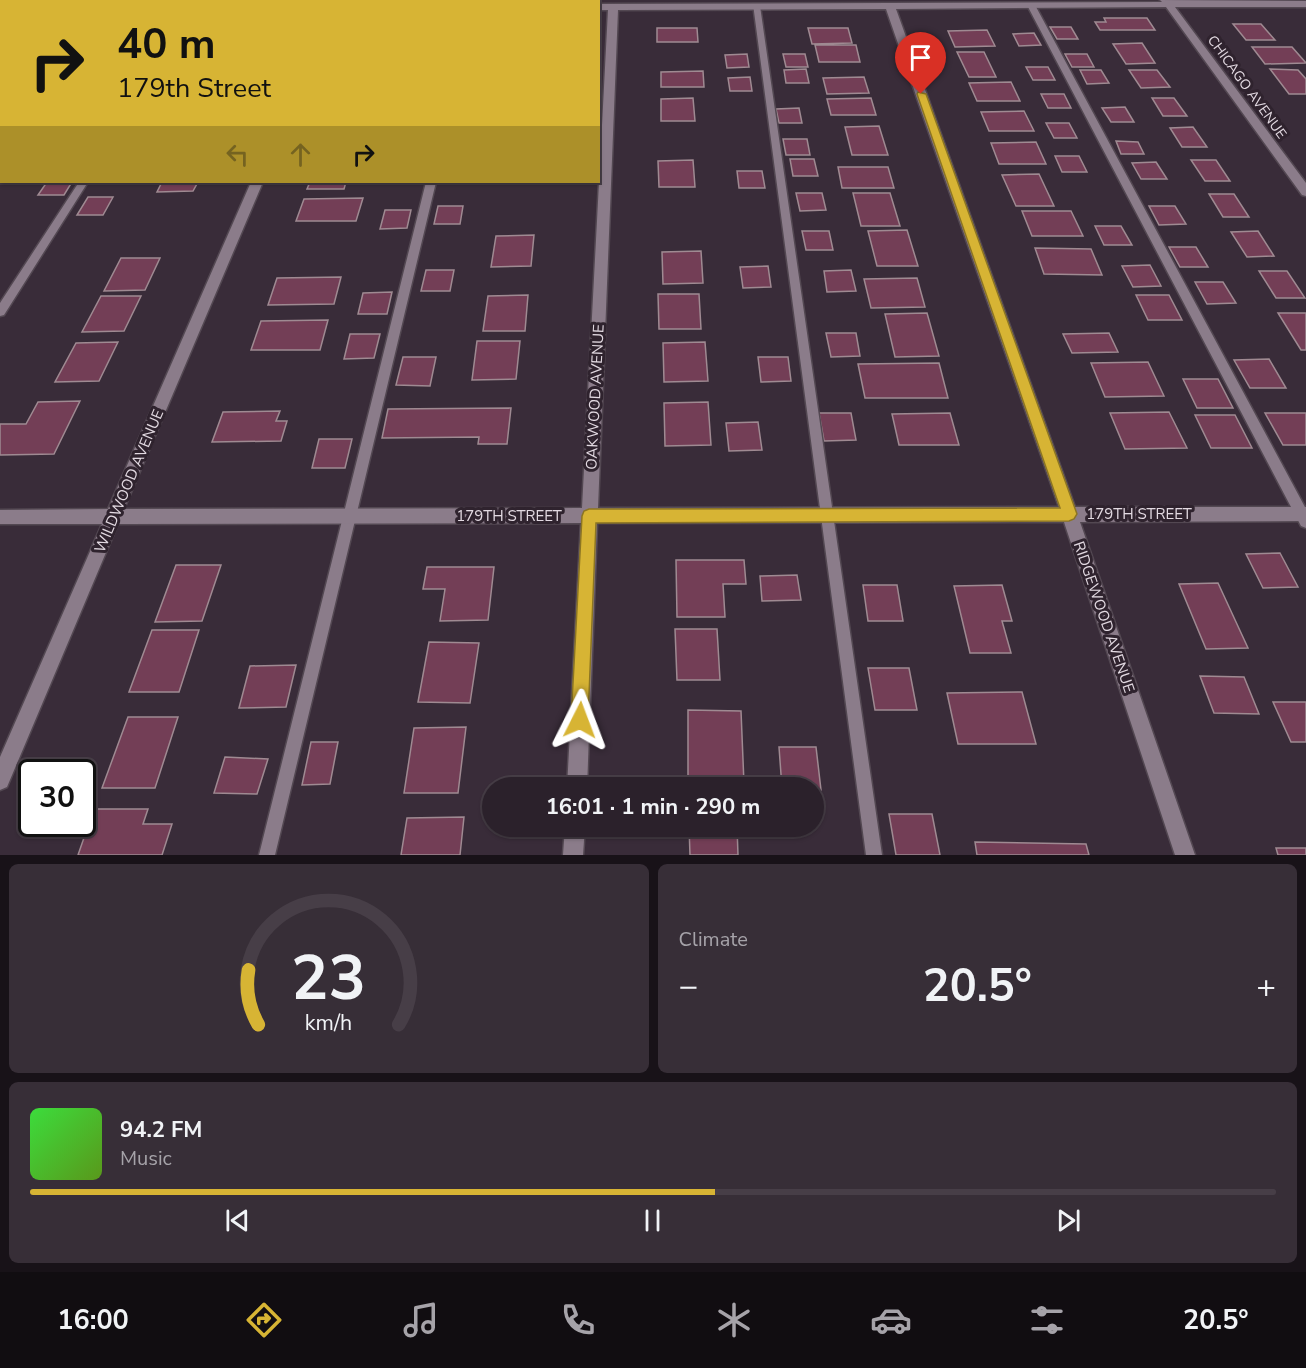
<!DOCTYPE html>
<meta charset="utf-8">
<style>
body{margin:0;font-family:"Nunito Sans",sans-serif;background:#372e37;color:#f1f3f6;height:100vh;display:flex;flex-direction:column;font-size:22px;white-space:nowrap}
*{box-sizing:border-box;margin:0}
p{font-size:20px;color:#a6a3a9}
.icon{flex:none;width:33px;height:33px;fill:none;stroke:currentColor;stroke-width:2;stroke-linecap:round;stroke-linejoin:round}
.map{position:relative;height:855px;overflow:hidden}
.details{display:flex;flex-direction:column;gap:9px;padding:9px;background:#181218;flex:1}
.details>*{flex:none}
.banner{position:absolute;left:0px;top:0px;width:600px;height:183px;box-shadow:0 2px 4px #0004,0 0 0 2px #473e47;background:#d7b434;color:#111;overflow:hidden}
.speed{position:absolute;left:18px;top:759px;display:flex;gap:12px;font-size:30px;font-weight:700;text-align:center}
.speed>*{display:grid;place-content:center;width:78px;height:78px;border-radius:50%;background:#2b212b;box-shadow:0 2px 4px #0004,0 0 0 2px #473e47;line-height:1}
.speed .limit{border:3px solid #111;border-radius:9px;background:#fff;color:#111}
.pin{position:absolute;display:grid;place-items:center;width:51px;height:51px;color:#fff;margin:-62px -26px;border-radius:50% 50% 50% 0;rotate:-45deg;box-shadow:0 0 6px #0007}
.pin .icon{rotate:45deg}
.me{position:absolute;width:66px;margin:-33px;rotate:3deg;stroke-linejoin:round;filter:drop-shadow(0 0 4px #0008)}
.turn{display:flex;align-items:center;gap:21px;height:126px;padding:0 18px;font-size:27px}
.turn .icon{width:78px;height:78px;stroke-width:2.5}
.turn b{display:block;font-size:42px;line-height:51px}
.lanes{display:flex;align-items:center;height:57px;padding:0 18px;background:#0003;justify-content:center;gap:30px;direction:ltr}
.lanes .off{opacity:.35}
.big{font-size:45px;font-weight:700;line-height:1.1}
.details .card{flex:1;display:flex;flex-direction:column;justify-content:center;gap:9px;min-width:0;padding:0 21px;border-radius:9px;background:#372e37}
.details .dial{align-items:center;gap:0}
.dial svg{height:156px;overflow:visible;fill:none;stroke:#473e47;stroke-width:7;stroke-linecap:round;text-anchor:middle}
.dial text{fill:#f1f3f6;stroke:none}
.song{display:flex;align-items:center;gap:18px}
.cover{width:72px;height:72px;border-radius:9px;background:linear-gradient(135deg,hsl(120 70% 55%),hsl(90 70% 35%))}
.played{height:6px;border-radius:3px;background:linear-gradient(90deg,#d7b434 55%,#473e47 55%)}
.keys{display:flex;justify-content:space-around;direction:ltr}
.heat{display:flex;justify-content:space-between;align-items:center;font-size:33px;direction:ltr}
.details .tiles{flex:1;display:grid;gap:9px;grid-template-columns:1fr 1fr}
.card:last-child{grid-column:span 2}
.trip{position:absolute;left:482px;top:777px;width:342px;height:60px;border-radius:30px;background:#2b212b;box-shadow:0 2px 4px #0004,0 0 0 2px #473e47;font-weight:700;line-height:60px;text-align:center}
.dock{display:flex;height:96px;justify-content:space-around;align-items:center;background:#110d11;color:#a6a3a9}
.dock .icon{width:42px;height:42px}
.dock .selected{color:#d7b434}
.dock b{font-size:27px;color:#f1f3f6}
.map>svg:first-child{display:block}
.building{fill:#733e56;stroke:#9f8a92;stroke-width:1.5}
.lines{fill:none;stroke-linecap:round;stroke-linejoin:round}
.service-casing{stroke:#534852;stroke-width:3}
.minor-casing{stroke:#534852;stroke-width:3}
.service{fill:#8b7c8a;fill-rule:evenodd}
.minor{fill:#8b7c8a;fill-rule:evenodd}
.route{fill:#d7b434;stroke:#8c7522;stroke-width:1.5}
.labels{text-anchor:middle;dominant-baseline:central;stroke-width:6;stroke-linejoin:round;paint-order:stroke}
.far-street-label{font-size:14px;fill:#e3dae2;stroke:#2f232e}
.street-label{font-size:15px;fill:#e3dae2;stroke:#2f232e}
</style>
<div class="map">
<svg width="1306" height="855" viewBox="0 0 1306 855">
<rect width="100%" height="100%" fill="#392c39"/>
<path class="building" d="M1104,18H1147L1155,30H1100L1095,22H1106Z
M1233,24H1261L1275,40H1246Z
M1050,27H1071L1078,39H1057Z
M657,28H697L698,42H657Z
M808,28H848L852,43L812,44Z
M987,30L995,46L955,47L948,31Z
M1034,33L1041,45L1019,46L1013,34Z
M1142,43L1155,63L1126,64L1113,44Z
M815,45H856L860,62H819Z
M1252,47H1292L1306,63L1265,64Z
M957,52H984L996,77H969Z
M747,54L749,67L727,68L725,55Z
M783,54H805L808,67H786Z
M1065,54H1087L1094,67H1072Z
M1026,67H1048L1055,80H1033Z
M806,69L809,83H786L784,70Z
M1270,69L1298,70L1306,79V94H1289Z
M1080,70H1101L1109,83L1087,84Z
M1129,70H1157L1170,87L1141,88Z
M703,71L704,87H661V72Z
M750,77L752,91H730L728,78Z
M864,77L869,93L827,94L823,78Z
M1011,82L1020,101H977L969,83Z
M1041,94H1064L1071,108H1048Z
M693,98L695,121H661V99Z
M871,98L876,115H831L827,99Z
M1152,98H1174L1187,116H1163Z
M1125,107L1134,122H1111L1102,108Z
M799,108L802,123H779L776,109Z
M1024,111L1034,131H989L981,112Z
M1046,123H1069L1077,138H1054Z
M879,126L888,155H852L845,127Z
M1193,127L1207,147H1182L1170,128Z
M783,139H807L810,155H786Z
M1116,141L1138,142L1144,154H1121Z
M1036,142L1046,164H999L991,143Z
M1055,156H1079L1087,172H1062Z
M790,159H814L818,176H793Z
M693,160L695,187H659L658,161Z
M1191,160H1216L1230,181H1205Z
M1156,162L1167,179H1141L1132,163Z
M838,167H888L894,188H842Z
M737,171H762L765,188H739Z
M1039,174L1054,206H1016L1002,175Z
M47,182H72L64,195H38Z
M162,182H198L193,191L157,192Z
M310,182H346L344,189H307Z
M796,193H822L826,210L800,211Z
M853,193H890L900,226H861Z
M1209,194H1234L1249,217H1223Z
M88,197H113L103,215H77Z
M363,198L356,221H296L304,199Z
M438,206H463L460,224H434Z
M1149,206H1175L1186,224L1159,225Z
M385,210H411L407,228L380,229Z
M1022,211H1071L1083,236H1032Z
M1095,226H1121L1132,245H1104Z
M907,230L918,266H877L868,231Z
M802,231H829L833,250H806Z
M1258,231L1274,256L1247,257L1231,232Z
M534,235L531,266L491,267L496,236Z
M1169,247H1196L1208,267H1180Z
M1035,248L1091,249L1102,275L1044,274Z
M701,251L703,283L663,284L662,252Z
M121,258H160L145,290L104,291Z
M1150,265L1161,286L1133,287L1122,266Z
M768,266L771,287L743,288L740,267Z
M426,270H454L450,291H421Z
M851,270L856,291L827,292L824,271Z
M1259,271H1287L1305,298H1276Z
M341,277L334,304L268,305L277,278Z
M917,278L925,307L871,308L864,279Z
M1195,282H1223L1236,303L1207,304Z
M392,292L387,314H358L363,293Z
M658,294H699L701,329H659Z
M528,295L525,331H483L488,296Z
M1136,295H1169L1182,320H1148Z
M101,296H141L124,331L82,332Z
M927,313L939,356L895,357L885,314Z
M1278,313H1306V350H1301Z
M328,320L320,350H251L261,321Z
M826,333H856L860,356L831,357Z
M1109,333L1118,352L1072,353L1063,334Z
M350,334H380L374,358L344,359Z
M477,341H520L516,379L472,380Z
M118,342L99,381L55,382L76,343Z
M705,342L708,381L664,382L663,343Z
M403,357H436L430,386L396,385Z
M758,357H788L791,381L761,382Z
M1269,359L1286,388H1250L1234,360Z
M1148,362L1164,396L1105,397L1091,363Z
M939,363L948,398H865L858,364Z
M1183,379H1218L1233,408H1197Z
M80,401L54,454L0,455V424H26L38,402Z
M708,402L711,445L665,446L664,403Z
M511,408L507,444H478L479,437L382,438L388,409Z
M280,411L276,421H287L281,441L212,442L223,412Z
M1169,412L1187,448L1125,449L1110,413Z
M819,413H851L856,440L824,441Z
M950,413L959,445H899L892,414Z
M1265,413H1306V445H1283Z
M1195,415H1235L1252,448H1211Z
M758,422L762,450L729,451L726,423Z
M319,439H352L345,468H312Z
M1280,553L1298,587L1263,588L1246,554Z
M676,560H744L746,584H723L725,617H677Z
M176,565H221L202,621L155,622Z
M427,567H494L488,620L440,621L445,589H423Z
M797,575L801,600L762,601L760,576Z
M1218,583L1248,648L1206,649L1179,584Z
M863,585H897L903,621H868Z
M1002,585L1012,621H1002L1011,653H970L954,586Z
M675,629H717L720,680H677Z
M152,630H199L179,692H129Z
M429,642L479,643L470,703L418,702Z
M296,665L286,707L239,708L250,666Z
M868,668H909L917,710H875Z
M1200,676L1244,677L1259,714L1214,713Z
M1022,692L1036,744H958L947,693Z
M1273,702H1306V742H1291Z
M688,710L741,711L744,784L688,782Z
M128,717H178L155,788H102Z
M466,727L458,793H404L414,728Z
M311,742H338L330,784L302,785Z
M779,747H816L821,790H813V788H782Z
M225,757L268,759L257,794L214,793Z
M94,809H148L143,824H172L162,855H78Z
M889,814H932L940,855H896Z
M464,817L460,855H401L407,818Z
M689,826H737L738,855H690Z
M975,842L1086,844L1089,855H977Z
M1276,848H1306V855H1278Z"/>
<g class="lines">
<g class="service-casing">
<path id="service" d="M1028,3L1035,5L1306,509V528L1301,526L1027,5Z
M753,4L760,6L882,855H866Z
M79,182H88L4,315L0,316V303Z
M426,182H436L275,855H259Z"/>
</g>
<g class="minor-casing">
<path id="minor" d="M43,0H53L43,2Z
M1160,0L1306,1V7H1175L1306,183V196L1302,195L1166,7L896,9L1075,507H1306V521L1080,522L1195,855H1175L1064,522L597,523L587,788H567L581,523L118,524L7,787L0,790V757L102,524H0V510L108,509L251,182H263L124,509L582,508L608,10H598V4L1162,2ZM886,9L1059,507L598,508L618,10Z
M0,5H2V11H0Z
M0,66H2L0,74Z
M565,826H585L583,855H563Z"/>
</g>
<use href="#service" class="service"/>
<use href="#minor" class="minor"/>
</g>
<path class="route" d="M918,92L926,94L1077,514L1074,519L1069,521L596,523L588,720L586,726L580,728L574,726L571,720L582,516L584,511L589,509L1060,508L917,94Z"/>
<g class="labels">
<g class="far-street-label">
<text transform="translate(1247 87) rotate(54)">CHICAGO AVENUE</text>
</g>
<g class="street-label">
<text transform="translate(595 397) rotate(-87)">OAKWOOD AVENUE</text>
<text transform="translate(129 481) rotate(-67)">WILDWOOD AVENUE</text>
<text x="1139" y="514">179TH STREET</text>
<text x="509" y="516">179TH STREET</text>
<text transform="translate(1104 617) rotate(71)">RIDGEWOOD AVENUE</text>
</g>
</g>
</svg>
<div class="speed"><div class="limit">30</div></div>
<div class="pin" style="left:921px;top:94px;background:#d93025"><svg class="icon" aria-label="arrive" viewBox="0 0 24 24"><path d="M6 21V4h12l-3 4 3 4H6"/></svg></div>
<svg class="me" style="left:580px;top:720px" viewBox="-20 -20 40 40"><path d="M0-17L14 15 0 8-14 15z" fill="#d7b434" stroke="#fff" stroke-width="4"/></svg>
<div class="trip">16:01 · 1 min · 290 m</div>
<div class="banner">
<div class="turn"><svg class="icon" aria-label="right" viewBox="0 0 24 24"><path d="M7 20v-9h11M14 6l5 5-5 5"/></svg><div><b>40 m</b>179th Street</div></div>
<div class="lanes"><svg class="icon off" aria-label="left" viewBox="0 0 24 24"><path d="M17 20v-9H6M10 6l-5 5 5 5"/></svg><svg class="icon off" aria-label="ahead" viewBox="0 0 24 24"><path d="M12 20V5M6 11l6-6 6 6"/></svg><svg class="icon" aria-label="right" viewBox="0 0 24 24"><path d="M7 20v-9h11M14 6l5 5-5 5"/></svg></div>
</div>
</div>
<section class="details">
<div class="tiles">
<div class="card dial"><svg viewBox="0 0 100 80">
<path d="M14 69A42 42 0 1 1 86 69"/>
<path d="M14 69A42 42 0 0 1 9 41" stroke="#d7b434"/>
<text x="50" y="56" font-size="32" font-weight="700">23</text>
<text x="50" y="72" font-size="11">km/h</text>
</svg></div>
<div class="card"><p>Climate</p>
<div class="heat"><a>−</a><b class="big">20.5°</b><a>+</a></div>
</div>
<div class="card">
<div class="song"><i class="cover"></i><div><b>94.2 FM</b><p>Music</p></div></div>
<div class="played"></div>
<div class="keys"><svg class="icon" aria-label="previous" viewBox="0 0 24 24"><path d="M18 5L8 12l10 7zM5 5v14"/></svg><svg class="icon" aria-label="pause" viewBox="0 0 24 24"><path d="M8 5v14M16 5v14"/></svg><svg class="icon" aria-label="next" viewBox="0 0 24 24"><path d="M6 5l10 7-10 7zM19 5v14"/></svg></div>
</div>
</div>
</section>
<nav class="dock">
<b>16:00</b>
<svg class="icon selected" aria-label="directions" viewBox="0 0 24 24"><path d="M12 3l9 9-9 9-9-9zM9 14v-3h6M13 9l2 2-2 2"/></svg>
<svg class="icon" aria-label="music" viewBox="0 0 24 24"><path d="M9 18V5l10-2v13"/><circle cx="6" cy="18" r="3"/><circle cx="16" cy="16" r="3"/></svg>
<svg class="icon" aria-label="phone" viewBox="0 0 24 24"><path d="M5 4h4l2 5-3 2q2 4 5 5l2-3 5 2v4C11 20 4 13 5 4z"/></svg>
<svg class="icon" aria-label="climate" viewBox="0 0 24 24"><path d="M12 3v18M4 7l16 10M4 17L20 7"/></svg>
<svg class="icon" aria-label="car" viewBox="0 0 24 24"><path d="M5 17H2v-5l4-1 3-4h7l3 4 3 1v5h-3M9 17h6M6 11h13"/><circle cx="7" cy="17" r="2"/><circle cx="17" cy="17" r="2"/></svg>
<svg class="icon" aria-label="filters" viewBox="0 0 24 24"><path d="M4 7h16M4 17h16"/><circle cx="9" cy="7" r="2"/><circle cx="15" cy="17" r="2"/></svg>
<b>20.5°</b>
</nav>
